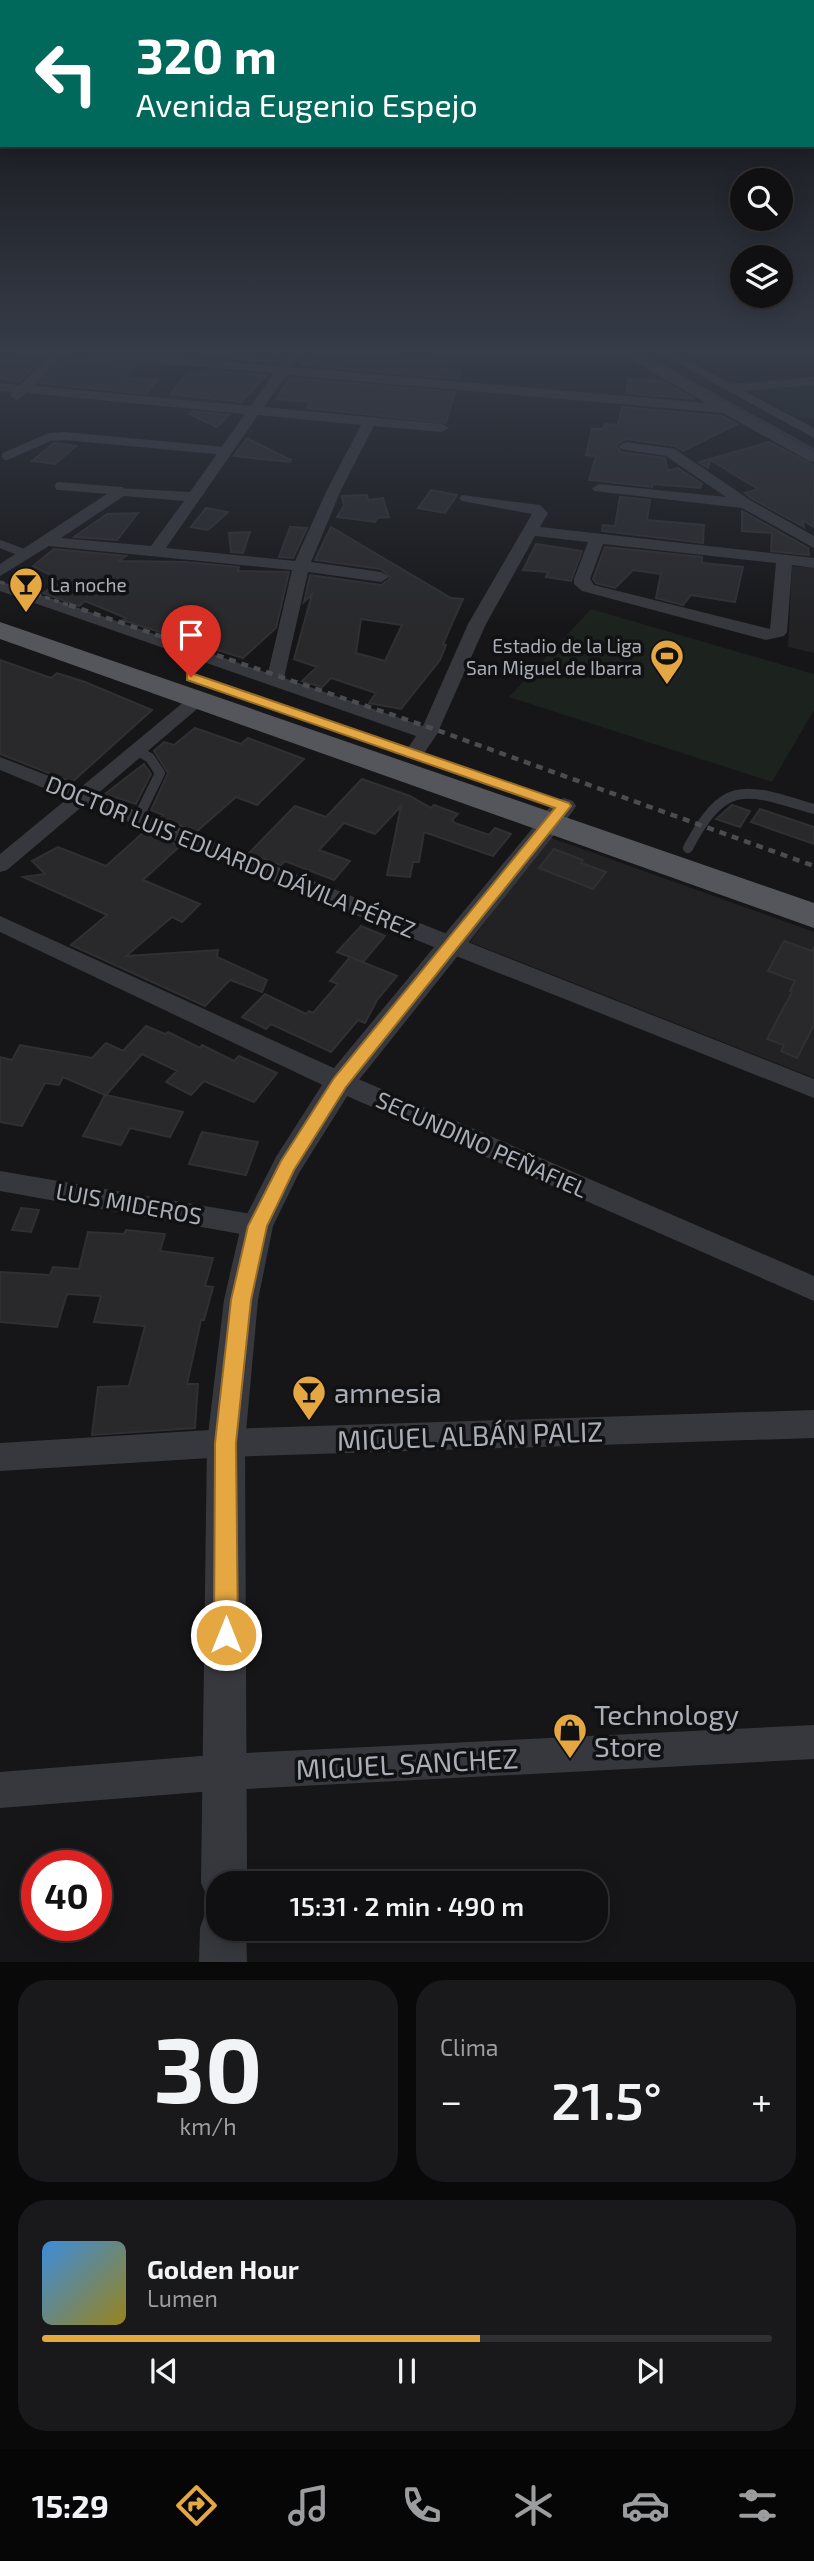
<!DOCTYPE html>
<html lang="es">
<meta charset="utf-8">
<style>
body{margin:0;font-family:"Exo 2",sans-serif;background:#19191b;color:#f1f3f6;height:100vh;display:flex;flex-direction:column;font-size:26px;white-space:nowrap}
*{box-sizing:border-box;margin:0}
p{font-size:23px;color:#9c9d9f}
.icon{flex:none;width:38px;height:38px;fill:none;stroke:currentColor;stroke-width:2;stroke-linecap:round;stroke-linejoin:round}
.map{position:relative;height:1962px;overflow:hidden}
.drawer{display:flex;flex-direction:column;gap:18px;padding:18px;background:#09090a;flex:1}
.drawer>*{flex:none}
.banner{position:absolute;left:0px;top:0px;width:816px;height:147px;box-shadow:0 4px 18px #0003,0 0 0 2px #303032;background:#00695c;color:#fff;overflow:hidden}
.tools{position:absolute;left:730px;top:168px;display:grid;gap:14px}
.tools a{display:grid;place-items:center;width:63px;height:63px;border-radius:50%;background:#101012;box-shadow:0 4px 18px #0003,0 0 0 2px #303032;font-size:35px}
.speed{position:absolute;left:21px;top:1850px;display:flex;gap:14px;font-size:35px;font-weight:700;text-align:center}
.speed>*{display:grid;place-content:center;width:91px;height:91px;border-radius:50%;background:#101012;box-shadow:0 4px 18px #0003,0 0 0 2px #303032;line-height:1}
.speed .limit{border:10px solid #d22;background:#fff;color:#111}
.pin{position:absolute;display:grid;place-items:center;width:60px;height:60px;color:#fff;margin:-72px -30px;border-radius:50% 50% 50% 0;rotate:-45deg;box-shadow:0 0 7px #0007}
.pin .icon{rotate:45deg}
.me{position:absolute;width:77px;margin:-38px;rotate:0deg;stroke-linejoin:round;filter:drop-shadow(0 0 5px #0008)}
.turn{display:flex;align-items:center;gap:24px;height:147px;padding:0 21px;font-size:32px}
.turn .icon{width:91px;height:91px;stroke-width:2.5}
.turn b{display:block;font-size:49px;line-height:60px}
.big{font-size:52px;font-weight:600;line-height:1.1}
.drawer .tile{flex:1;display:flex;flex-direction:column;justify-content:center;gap:10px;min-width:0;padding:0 24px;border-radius:28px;background:#19191b}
.drawer .dial{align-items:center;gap:0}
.dial b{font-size:91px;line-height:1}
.song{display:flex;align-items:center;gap:21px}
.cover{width:84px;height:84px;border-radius:10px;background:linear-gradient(135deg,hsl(210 70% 55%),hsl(50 70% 35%))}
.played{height:7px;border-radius:4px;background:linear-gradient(90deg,#e5a741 60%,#303032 60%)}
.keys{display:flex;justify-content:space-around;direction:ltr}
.heat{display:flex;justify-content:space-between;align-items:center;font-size:38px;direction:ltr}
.drawer .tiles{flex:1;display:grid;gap:18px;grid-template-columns:1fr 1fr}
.tile:last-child{grid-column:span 2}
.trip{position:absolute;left:206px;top:1871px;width:402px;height:70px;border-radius:28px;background:#101012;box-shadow:0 4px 18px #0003,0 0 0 2px #303032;font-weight:600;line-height:70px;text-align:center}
.menu{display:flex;height:112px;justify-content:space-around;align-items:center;background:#060607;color:#9c9d9f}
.menu .icon{width:49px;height:49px}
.menu .active{color:#e5a741}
.menu b{font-size:32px;color:#f1f3f6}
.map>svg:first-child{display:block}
.built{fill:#222225}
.green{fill:#1c221d}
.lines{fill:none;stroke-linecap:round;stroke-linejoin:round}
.stream{stroke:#2d353b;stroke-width:3.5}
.building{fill:#29292c;stroke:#303034;stroke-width:2;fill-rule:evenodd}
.service-far1{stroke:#37383d;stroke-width:8}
.service{stroke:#37383d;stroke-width:10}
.minor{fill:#37383d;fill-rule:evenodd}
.tertiary{fill:#37383d;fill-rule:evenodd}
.primary{fill:#54565b;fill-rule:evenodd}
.rail-far1{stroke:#4a4c51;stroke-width:3.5;stroke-dasharray:5 4.5;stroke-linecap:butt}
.rail{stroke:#4a4c51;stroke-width:4.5;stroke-dasharray:7 6;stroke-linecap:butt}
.route{fill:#e5a741;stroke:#956d2a;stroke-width:2}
.labels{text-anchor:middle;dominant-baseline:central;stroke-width:7;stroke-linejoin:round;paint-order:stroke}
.far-poi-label{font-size:19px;fill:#a9aeb7;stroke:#111113;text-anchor:start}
.street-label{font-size:23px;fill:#a9aeb7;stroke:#111113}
.near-poi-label{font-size:28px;fill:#a9aeb7;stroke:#111113;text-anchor:start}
.near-street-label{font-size:28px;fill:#a9aeb7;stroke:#111113}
</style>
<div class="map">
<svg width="814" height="1963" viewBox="0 0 814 1963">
<rect width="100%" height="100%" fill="#161618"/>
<path class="built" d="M792,566L814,568V653L788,647Z
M549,837L814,932V1078L470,942Z"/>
<path class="green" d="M814,382V418L794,416L741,385Z
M591,609L814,674V710L772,782L509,697Z"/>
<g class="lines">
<path class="stream" d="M638,353L814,450"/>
</g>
<path class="building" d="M236,353H255L252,358L280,360L278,363L232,359Z
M309,353H398L396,357L448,361L444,369L460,370L458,379L301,365Z
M70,357L136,364L124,377L157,380L146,394L40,383L58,364H63Z
M1,358L39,362L20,381L0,379Z
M207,370L267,375L241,402L171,394L188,372L205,373Z
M291,378L455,392L446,423L307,408L311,402L276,399Z
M629,379L662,381L695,399L626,393Z
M622,407L722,416L737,424L683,451L675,446L626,439L616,445L621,452L665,458L668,471L678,468L702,484L700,488L652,484V487L589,480L596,456L586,455L592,429H603L605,424L618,425Z
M192,411L229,415L217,427L189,414Z
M247,438L291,460L290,462L234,456Z
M769,442L814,465V527L802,520L804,527L751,498L745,493L758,489L710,460L708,468L699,462Z
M54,443L76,446L55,464L32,461Z
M431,490L457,495L445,513L418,508Z
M367,495L368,500L383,498L389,517L377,518L375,522L337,517L344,506L342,496Z
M620,497L650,500L647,520L704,525L703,543L602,531L603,525L615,526Z
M206,508L228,512L208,530L191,527Z
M742,511L808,548L809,555L771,551L772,533L742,531Z
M138,513L117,540L74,537L107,514Z
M290,527L307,528L293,558L279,557Z
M331,527L451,598L463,599L443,644L446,645L440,660L401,709L369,703L376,693L331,678L322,687L302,681L317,667L294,659L312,594L304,602L310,575L381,585L391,578L381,569L315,560ZM361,619L402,625L385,661L356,653Z
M250,532L243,553L231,552L229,533Z
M536,544L582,551L571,581L546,577L548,572L523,570Z
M605,547L702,557V563L743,567L735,602L691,595L683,605L656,598L661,574L633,570L615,588L596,583L593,579Z
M54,549L126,556L119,561L185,562L239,567L238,571L289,572L276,628L243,658L122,620L126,618L85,601L79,606L43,593L62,581L33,566Z
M0,660L51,678L57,673L85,682L152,710L72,782L0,754Z
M195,728L241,744L248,738L304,759L257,805L236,797L196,832L160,817L163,815L151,810L168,773L154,751L164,742L174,745Z
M144,764L151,774L136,804L105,794Z
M362,779L410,796L431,808L434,805L458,814L452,820L455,823L489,835L495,828L511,834L493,856L424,832L419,862H413L410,877L387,875L401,806L375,834L344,823L319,850L350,861L334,880L285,861L281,865L249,853L295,806L326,817Z
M732,805L750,811L740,827L716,819Z
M760,809L814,827V844L751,822Z
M145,831L180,846L143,880L200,904L182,922L172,917L126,956L218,950L217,957L267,980L262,992L230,980L205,1006L71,945L107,915L23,877L45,874L32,861L58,847L106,866Z
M554,849L583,860L581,863L606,872L593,889L539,868Z
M361,926L385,936L363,962L337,952Z
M784,941L812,951L814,947V1025L797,1058L781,1051L784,1045L767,1039L792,992L790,991L795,981L768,971Z
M350,957L397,976L377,1000L365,1023L358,1020L331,1052L271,1024L266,1029L242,1017L265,994L306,1014L309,1011L313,1013L338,984L330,981Z
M146,1026L165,1034L168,1032L200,1048L202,1045L234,1061L239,1056L277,1073L254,1102L204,1081L191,1095L166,1082L177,1071L142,1054L106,1095L183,1112L170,1137L130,1128L121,1145L83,1136L105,1095L63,1077L59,1085L45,1083L22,1126L0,1122V1057L12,1060L20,1045L92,1058L106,1043L123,1051Z
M202,1132L258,1142L246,1175L189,1164Z
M21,1208L39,1210L31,1232L12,1230Z
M126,1230L165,1234L160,1251L213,1258L205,1286L213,1287L204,1320H201L187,1384H198L195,1428L92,1435L98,1387L129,1386L145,1326L94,1322L101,1296L67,1294L57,1327L0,1322V1272L50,1275L53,1267L79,1269L88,1232L124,1234Z"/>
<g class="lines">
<path class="service-far1" d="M6,456L50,437L65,436L225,451
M59,486L121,491
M0,544L26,554"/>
<path class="service" d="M137,750L150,758L160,773L138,818
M688,848C725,777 746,789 814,809"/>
<path class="minor" d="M52,353H65L34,386L251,406L274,373L84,357L78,353H131L279,366L288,353H301L292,367L706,403L620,353H636L814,452V462L809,461L723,413L286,375L264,407L442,424L449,428L442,432L374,426L341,490L311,562L381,572L389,577L381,582L308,572L284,678L423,726L468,624L532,514L462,501L459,498L462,495L540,505L548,513L540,527L814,558V568L792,565L787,632L784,636L766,640L582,591L574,584V579L588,542L535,536L486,624L437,734L421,758H407L404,754L416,736L0,591V581L268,673L292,570L49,546L0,576V564L116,488L190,492L245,414L27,393L17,400L10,396L13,392L0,391V383L20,385ZM258,415L361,425L327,490L295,561L166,548ZM124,496L184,501L151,546L61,538ZM603,544L776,563L770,629L594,585L590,579Z
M659,353H675L731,384L814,377V385L744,391L814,428V438Z
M626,442L675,449L750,500L814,536V548L742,508L594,491L592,488L599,484L726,497L666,456L621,449L619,446Z
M197,695L206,700L203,704L96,795L814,1079V1098L441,950L85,804L7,870L0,872V854L68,798L0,770V757L80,788L191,696Z
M0,916L349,1075L814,1276V1301L331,1089L0,932Z
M0,1171L257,1215L266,1218L270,1226L266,1234L257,1237L0,1191Z
M814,1410V1438L226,1457L0,1471V1443L226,1429Z
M814,1725V1759L226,1790L0,1808V1772L226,1754Z"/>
<path class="tertiary" d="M564,798L573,801L576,806L573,811L351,1090L299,1173L273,1226L258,1300L245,1443L247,1883H219V1904L208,1899L201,1883L207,1443L224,1300L241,1226L276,1157L329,1074L555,801Z
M219,1906V1928H246L247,1963H199L200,1928L206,1911Z"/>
<path class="primary" d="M0,622L814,903V928L0,639Z"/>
<path class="rail-far1" d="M0,582L74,607"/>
<path class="rail" d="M69,605L431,728L814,866"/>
</g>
<linearGradient id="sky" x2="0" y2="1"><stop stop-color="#0c0c0d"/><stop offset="0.56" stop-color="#363c48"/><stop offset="1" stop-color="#363c48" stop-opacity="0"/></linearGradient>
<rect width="814" height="628" fill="url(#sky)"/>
<path class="route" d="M191,673L569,803L571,806L346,1087L294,1170L267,1226L251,1300L236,1443L238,1635L234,1643L226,1647L218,1643L214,1635L215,1443L231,1300L248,1226L281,1161L334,1078L555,808L187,680V674Z"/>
<defs>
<g id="bar-pin" transform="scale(1.75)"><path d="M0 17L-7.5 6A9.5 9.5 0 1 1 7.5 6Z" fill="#e5a741" stroke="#111113"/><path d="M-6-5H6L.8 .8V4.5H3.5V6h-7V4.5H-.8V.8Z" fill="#111"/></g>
<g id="stadium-pin" transform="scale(1.75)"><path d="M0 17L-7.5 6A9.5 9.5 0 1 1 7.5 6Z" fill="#e5a741" stroke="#111113"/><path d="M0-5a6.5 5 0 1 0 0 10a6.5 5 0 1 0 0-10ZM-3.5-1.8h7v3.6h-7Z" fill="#111"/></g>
<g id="shop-pin" transform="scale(1.75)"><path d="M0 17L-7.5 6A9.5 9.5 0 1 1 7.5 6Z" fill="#e5a741" stroke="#111113"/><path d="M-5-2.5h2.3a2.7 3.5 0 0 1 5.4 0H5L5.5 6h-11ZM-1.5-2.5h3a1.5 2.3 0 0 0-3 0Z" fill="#111"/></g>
</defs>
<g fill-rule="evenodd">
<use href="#bar-pin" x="26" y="584"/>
<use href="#stadium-pin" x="667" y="656"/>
<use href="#bar-pin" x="309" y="1392"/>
<use href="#shop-pin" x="570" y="1730"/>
</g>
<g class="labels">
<g class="far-poi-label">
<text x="50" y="584">La noche</text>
<text x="642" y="645" text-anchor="end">Estadio de la Liga<tspan x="642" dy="22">San Miguel de Ibarra</tspan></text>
</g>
<g class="street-label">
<text transform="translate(231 856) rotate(22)">DOCTOR LUIS EDUARDO DÁVILA PÉREZ</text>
<text transform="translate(482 1144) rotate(24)">SECUNDINO PEÑAFIEL</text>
<text transform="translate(129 1203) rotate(10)">LUIS MIDEROS</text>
</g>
<g class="near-poi-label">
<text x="334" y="1392">amnesia</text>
<text x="594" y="1714">Technology<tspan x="594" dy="32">Store</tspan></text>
</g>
<g class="near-street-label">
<text transform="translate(470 1435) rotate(-2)">MIGUEL ALBÁN PALIZ</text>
<text transform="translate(407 1763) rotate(-3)">MIGUEL SANCHEZ</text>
</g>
</g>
</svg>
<div class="tools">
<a><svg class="icon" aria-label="search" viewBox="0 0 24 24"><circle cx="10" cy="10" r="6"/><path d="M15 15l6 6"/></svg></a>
<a><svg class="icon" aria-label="layers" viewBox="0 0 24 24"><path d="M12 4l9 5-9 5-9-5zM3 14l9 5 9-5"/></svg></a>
</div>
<div class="speed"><div class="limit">40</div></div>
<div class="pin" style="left:191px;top:677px;background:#d93025"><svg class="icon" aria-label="arrive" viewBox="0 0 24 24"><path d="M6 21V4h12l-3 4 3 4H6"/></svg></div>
<svg class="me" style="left:226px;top:1635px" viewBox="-20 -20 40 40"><circle r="17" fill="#e5a741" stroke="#fff" stroke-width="3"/><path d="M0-11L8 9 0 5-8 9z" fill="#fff"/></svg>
<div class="trip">15:31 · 2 min · 490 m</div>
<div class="banner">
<div class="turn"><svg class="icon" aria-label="left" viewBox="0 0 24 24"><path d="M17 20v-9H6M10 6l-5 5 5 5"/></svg><div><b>320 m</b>Avenida Eugenio Espejo</div></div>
</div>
</div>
<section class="drawer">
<div class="tiles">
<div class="tile dial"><b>30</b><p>km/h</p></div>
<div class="tile"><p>Clima</p>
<div class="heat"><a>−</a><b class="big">21.5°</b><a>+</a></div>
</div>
<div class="tile">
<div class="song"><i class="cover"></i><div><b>Golden Hour</b><p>Lumen</p></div></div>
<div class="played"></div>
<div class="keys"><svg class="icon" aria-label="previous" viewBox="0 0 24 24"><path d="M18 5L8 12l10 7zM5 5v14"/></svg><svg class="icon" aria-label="pause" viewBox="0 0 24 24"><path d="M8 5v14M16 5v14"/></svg><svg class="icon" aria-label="next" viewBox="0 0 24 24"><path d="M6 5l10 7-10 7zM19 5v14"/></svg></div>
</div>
</div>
</section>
<nav class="menu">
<b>15:29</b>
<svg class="icon active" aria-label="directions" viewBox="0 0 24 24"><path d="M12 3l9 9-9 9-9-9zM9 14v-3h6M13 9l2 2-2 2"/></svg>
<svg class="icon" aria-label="music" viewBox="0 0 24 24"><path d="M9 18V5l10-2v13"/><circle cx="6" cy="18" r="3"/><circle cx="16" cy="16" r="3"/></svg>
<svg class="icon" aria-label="phone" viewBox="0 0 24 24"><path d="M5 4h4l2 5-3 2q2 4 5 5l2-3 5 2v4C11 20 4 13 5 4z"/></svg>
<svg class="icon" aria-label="climate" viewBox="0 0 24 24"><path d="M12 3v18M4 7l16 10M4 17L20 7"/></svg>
<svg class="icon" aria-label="car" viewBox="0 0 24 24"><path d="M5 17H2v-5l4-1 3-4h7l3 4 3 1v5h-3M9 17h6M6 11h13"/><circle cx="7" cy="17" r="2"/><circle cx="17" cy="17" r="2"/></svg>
<svg class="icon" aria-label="filters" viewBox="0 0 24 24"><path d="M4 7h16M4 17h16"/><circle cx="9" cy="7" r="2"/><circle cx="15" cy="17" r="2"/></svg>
</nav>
